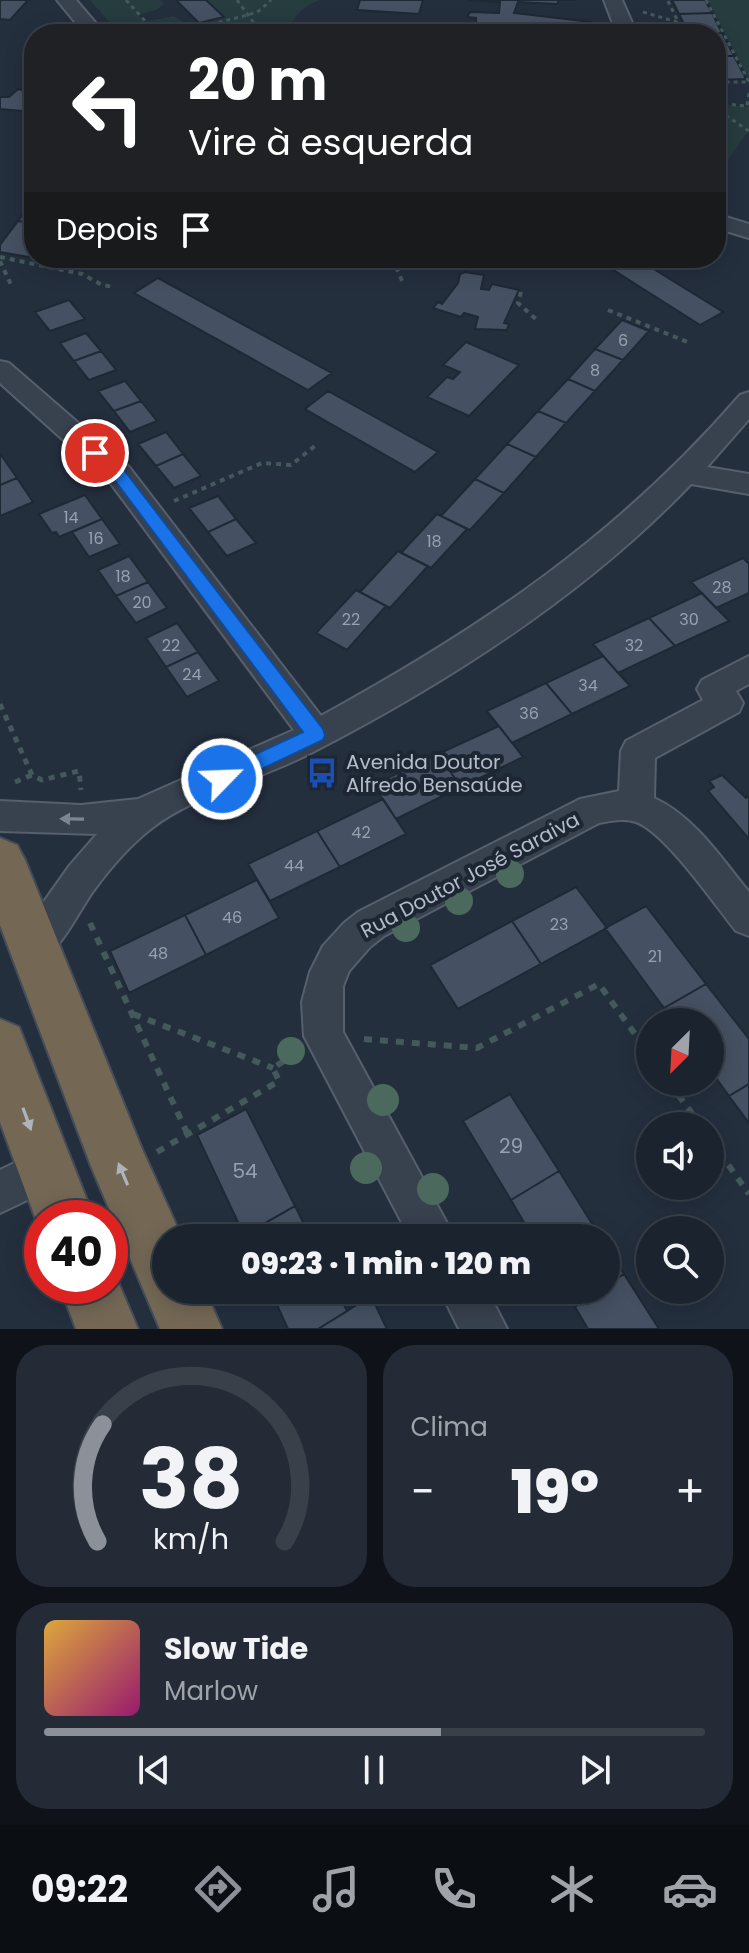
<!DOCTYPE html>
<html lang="pt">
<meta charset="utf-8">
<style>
body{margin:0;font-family:Poppins,sans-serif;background:#242b36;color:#f1f3f6;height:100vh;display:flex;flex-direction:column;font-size:30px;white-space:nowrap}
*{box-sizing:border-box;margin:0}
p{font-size:26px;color:#a0a4aa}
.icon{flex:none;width:44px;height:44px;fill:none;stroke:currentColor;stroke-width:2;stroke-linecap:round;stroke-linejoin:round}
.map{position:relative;height:1329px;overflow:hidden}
.panel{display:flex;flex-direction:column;gap:16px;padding:16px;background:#0f1319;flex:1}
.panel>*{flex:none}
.guide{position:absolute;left:24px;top:24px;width:702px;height:244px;border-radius:32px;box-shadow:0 4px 20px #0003,0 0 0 2px #39404a;background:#202124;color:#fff;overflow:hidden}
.needle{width:52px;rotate:204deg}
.tools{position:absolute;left:636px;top:1008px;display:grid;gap:16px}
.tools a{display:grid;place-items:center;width:88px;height:88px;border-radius:50%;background:#1b232e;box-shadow:0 4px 20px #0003,0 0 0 2px #39404a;font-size:40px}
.speed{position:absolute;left:24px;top:1200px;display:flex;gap:16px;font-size:40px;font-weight:700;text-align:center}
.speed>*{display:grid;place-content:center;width:104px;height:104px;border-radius:50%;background:#1b232e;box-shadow:0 4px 20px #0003,0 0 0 2px #39404a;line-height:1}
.speed .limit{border:12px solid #d22;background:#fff;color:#111}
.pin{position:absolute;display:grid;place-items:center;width:68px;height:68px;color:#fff;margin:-34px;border:4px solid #fff;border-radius:50%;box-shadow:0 2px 8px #0007}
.me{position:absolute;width:88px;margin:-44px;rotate:66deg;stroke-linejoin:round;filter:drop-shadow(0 0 6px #0008)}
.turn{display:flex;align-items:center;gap:28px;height:168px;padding:0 32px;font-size:36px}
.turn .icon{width:104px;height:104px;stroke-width:2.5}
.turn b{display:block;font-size:56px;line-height:68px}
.then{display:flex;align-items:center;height:76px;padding:0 32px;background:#0003;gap:16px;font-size:30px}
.big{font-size:60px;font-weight:800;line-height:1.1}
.panel .widget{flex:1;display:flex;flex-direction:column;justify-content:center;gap:12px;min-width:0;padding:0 28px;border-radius:32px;background:#242b36}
.panel .dial{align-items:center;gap:0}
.dial svg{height:208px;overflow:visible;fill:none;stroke:#39404a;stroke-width:7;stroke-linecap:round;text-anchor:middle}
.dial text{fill:#f1f3f6;stroke:none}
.song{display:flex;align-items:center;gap:24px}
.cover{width:96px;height:96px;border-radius:12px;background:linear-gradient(135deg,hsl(40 70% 55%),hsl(320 70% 35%))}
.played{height:8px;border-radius:4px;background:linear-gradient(90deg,#8c9099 60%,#39404a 60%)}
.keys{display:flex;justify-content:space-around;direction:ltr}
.heat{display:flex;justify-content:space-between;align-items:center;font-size:44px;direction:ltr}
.panel .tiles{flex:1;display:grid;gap:16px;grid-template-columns:1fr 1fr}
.widget:last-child{grid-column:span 2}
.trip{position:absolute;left:152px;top:1224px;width:468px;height:80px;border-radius:40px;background:#1b232e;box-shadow:0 4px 20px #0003,0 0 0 2px #39404a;font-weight:800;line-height:80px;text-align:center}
.tabs{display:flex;height:128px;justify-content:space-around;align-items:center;background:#0b0e12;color:#a0a4aa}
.tabs .icon{width:56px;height:56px}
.tabs .current{color:#8c9099}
.tabs b{font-size:36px;color:#f1f3f6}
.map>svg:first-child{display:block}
.green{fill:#263c3f}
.building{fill:#455162;stroke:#1f2835;stroke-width:2}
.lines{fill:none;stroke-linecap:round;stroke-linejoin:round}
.minor-casing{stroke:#565f6c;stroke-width:4}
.highway-casing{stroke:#434c59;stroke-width:4}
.path-far3{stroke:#44595c;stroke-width:3;stroke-dasharray:4 4;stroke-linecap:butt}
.path-far2{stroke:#44595c;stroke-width:4;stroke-dasharray:5 5;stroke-linecap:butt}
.path-far1{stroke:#44595c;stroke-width:5;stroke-dasharray:6 6;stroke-linecap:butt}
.path{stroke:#44595c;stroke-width:6;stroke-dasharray:8 8;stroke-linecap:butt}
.minor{fill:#38414e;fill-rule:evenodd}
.highway{fill:#746855;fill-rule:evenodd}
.tree{fill:#4b6a5d}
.oneway{fill:#7c8592}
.oneway2{fill:#aeb4bd}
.route{fill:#1a73e8;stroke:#114b97;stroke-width:2}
.labels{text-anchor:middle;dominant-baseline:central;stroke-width:8;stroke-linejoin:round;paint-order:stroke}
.number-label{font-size:16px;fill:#98a1af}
.poi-label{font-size:20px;fill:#b4bcc9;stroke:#1d2633;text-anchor:start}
.street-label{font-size:20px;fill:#b4bcc9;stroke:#1d2633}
.near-number-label{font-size:20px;fill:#98a1af}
</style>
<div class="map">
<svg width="749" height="1329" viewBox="0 0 749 1329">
<rect width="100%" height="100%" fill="#242f3e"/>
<path class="green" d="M90,0H160L164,4L156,10L139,15L144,22L174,16L190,26L157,34H120Z
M206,0H321C305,4 291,18 288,34H220L207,22L223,17Z
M708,0H749V79Z
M716,104L749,107V130L716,176Z"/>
<path class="building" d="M0,0H28L10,20L0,19Z
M176,0H206L224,17L199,23Z
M360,0H423L419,14L357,10Z
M468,0H577H558V4L518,2L514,13L591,22L587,34L507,28L504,34H485L487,30L471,27L476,24V18L467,17L470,12L499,13L500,2Z
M672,0H705L712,13L679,14Z
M712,13L722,33L689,34L679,14Z
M722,33L734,56H716V34H707Z
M716,56H734L746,79L716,80Z
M18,89L34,93V123L22,111L0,109V97H9Z
M34,199V223L18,221Z
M18,221L34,223V258L0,252V245Z
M615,258H636L723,312L700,325L604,264Z
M465,272L484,275L481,289L489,290L492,284L519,290L504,323L509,324L507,330L475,329L478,317L464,313L461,317L433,308L438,302L442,304L458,283L460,274Z
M158,278L332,373L308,390L134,293Z
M69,300L85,319L50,331L35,312Z
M622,320L649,331L623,360L595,349Z
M86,333L101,351L74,361L60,343Z
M466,342L519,365L469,416L427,397L447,377L453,379L460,372L443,365Z
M595,349L623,360L595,391L568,379Z
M101,351L116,370L89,380L74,361Z
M568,379L595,391L566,423L538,411Z
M125,381L141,401L114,411L98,391Z
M328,391L438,452L415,472L305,409Z
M141,401L157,421L130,432L114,411Z
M538,411L566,423L536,457L507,444Z
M166,432L183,454L156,466L138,444Z
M507,444L536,457L504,493L475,479Z
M183,454L201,476L174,488L156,466Z
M1,455L17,478L0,485V456Z
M17,478L33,502L0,516V485Z
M475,479L504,493L470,530L441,516Z
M85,495L102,519L59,537L56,532L52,533L39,514Z
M218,496L236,519L208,532L189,508Z
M437,514L467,529L431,568L401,553Z
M102,519L120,544L89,557L72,532Z
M236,519L256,543L227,556L208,532Z
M398,551L428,566L390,608L360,592Z
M129,556L148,582L116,596L98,570Z
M743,558L749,564V593L716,608L691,582Z
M148,582L167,608L136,623L116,596Z
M356,590L386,606L347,650L316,633Z
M702,593L729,621L675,646L649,618Z
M649,618L675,646L618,673L593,644Z
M177,623L198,652L166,667L146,638Z
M198,652L219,681L187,697L166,667Z
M603,656L630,686L572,714L546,683Z
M546,683L572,714L512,743L487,711Z
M499,726L523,757L461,787L438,754Z
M438,754L461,787L396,819L373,785Z
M722,775L746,798L749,796V839L708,791L714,787L709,781Z
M383,799L406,834L340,867L317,831Z
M317,831L340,867L270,901L248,864Z
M257,880L279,918L206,955L185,915Z
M576,887L607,928L541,964L512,921Z
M646,906L706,984L664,1008L605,928Z
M185,915L206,955L129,993L110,951Z
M512,921L541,964L458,1009L430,965Z
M706,984L749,1039V1084L729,1096L710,1070V1022H674L664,1008Z
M749,1084V1123L729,1096Z
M510,1094L559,1171L511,1200L463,1121Z
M246,1109L295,1206L244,1235L197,1135Z
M559,1171L601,1238H533L511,1200Z
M295,1206L311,1238H245L244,1235Z
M606,1245L624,1274L606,1286Z
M624,1274L659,1329H588L575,1307L600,1290H606V1286Z
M270,1290H337L347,1311L318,1329H288Z
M564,1290H600L575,1307Z
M371,1296L387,1329H318L347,1311Z"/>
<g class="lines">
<g class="minor-casing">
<path id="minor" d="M57,0H76L105,34H85Z
M604,0H622L637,34H617Z
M716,214L749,224V238L716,228Z
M0,361L9,363L129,467L321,716C483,627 618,536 740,395L749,392V419L707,467L749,474V494L691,484C584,596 447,683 311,753C263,778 193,796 152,828C130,845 111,867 94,890C77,913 61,953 34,963L21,958L15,946L21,934L70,865L97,834L0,831V801L81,805L138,799L294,730L109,481L0,383Z
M749,656V684L736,691L743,703L739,712L655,758L654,798C694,816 721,858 749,892V936L736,931C715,905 665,832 636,822C624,818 611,821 599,823L384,936L370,947L349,971L343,986V1032L455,1238H410L304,1036L302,1002L310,972L323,946L344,923L358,912L580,799L619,791L621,751L626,741L703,700L697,689L702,680Z
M46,1148L61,1154L67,1169L61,1184L0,1213V1170Z
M440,1290H487L507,1329H459Z"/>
</g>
<g class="highway-casing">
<path id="highway" d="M0,838L17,845L25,860L142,1149L182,1238H166V1290H205L222,1329H160L91,1166L0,925Z
M0,1019L19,1027L94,1218H42V1236L0,1122Z
M110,1263L138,1329H76L60,1286H110Z"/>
</g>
<path class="path-far3" d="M126,0L157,34
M237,0L262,34
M706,0L749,82H716
M668,1L684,34
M643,12L684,24
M172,34L248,15L259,11L271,0
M716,103L747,106L749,93
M720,103L719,111L749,131"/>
<path class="path-far2" d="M0,257L82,274L102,285L114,287
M392,258L403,283
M0,261L12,287
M521,292L518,303L538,321
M608,310L690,343
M174,501L262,463L291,465L316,445"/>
<path class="path-far1" d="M0,704L32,775L42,780L79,771L81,790
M15,782L32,775"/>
<path class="path" d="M90,923L187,1133
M133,1014L273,1068
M364,1039L477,1048L599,984L650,1055
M669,1082L701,1126
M710,1139L749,1194
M157,1152L279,1081L273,1068L298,1052"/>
<use href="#minor" class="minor"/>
<use href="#highway" class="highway"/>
</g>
<g class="tree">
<circle cx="510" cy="874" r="14"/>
<circle cx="459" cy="901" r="14"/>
<circle cx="406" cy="928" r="14"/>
<circle cx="291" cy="1051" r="14"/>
<circle cx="383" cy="1100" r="16"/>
<circle cx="366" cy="1168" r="16"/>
<circle cx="433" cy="1189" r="16"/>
</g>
<defs><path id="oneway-solid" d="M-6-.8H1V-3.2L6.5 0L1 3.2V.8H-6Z" transform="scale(2)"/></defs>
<use class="oneway" href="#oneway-solid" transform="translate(72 819) rotate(-179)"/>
<g class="oneway2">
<use href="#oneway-solid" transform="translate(27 1119) rotate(70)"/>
<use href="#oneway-solid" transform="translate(123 1174) rotate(-113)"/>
</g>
<path class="route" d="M95,448L124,470L323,729L325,735L323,740L228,785L222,787L215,785L212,779L215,773L303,732L113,478L89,457V449Z"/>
<defs>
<g id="bus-bare" transform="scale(2.4)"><path d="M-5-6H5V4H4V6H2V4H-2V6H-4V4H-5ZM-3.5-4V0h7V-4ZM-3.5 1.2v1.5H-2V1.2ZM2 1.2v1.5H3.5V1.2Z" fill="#1a4fb4" stroke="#1d2633" stroke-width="2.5" paint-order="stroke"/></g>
</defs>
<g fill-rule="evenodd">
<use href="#bus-bare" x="322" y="773"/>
</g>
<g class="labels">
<g class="number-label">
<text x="623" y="340">6</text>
<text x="595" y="370">8</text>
<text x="71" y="517">14</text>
<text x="96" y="538">16</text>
<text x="434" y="541">18</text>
<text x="123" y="576">18</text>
<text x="722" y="587">28</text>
<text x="142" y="602">20</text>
<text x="351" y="619">22</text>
<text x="689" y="619">30</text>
<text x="171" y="645">22</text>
<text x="634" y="645">32</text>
<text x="192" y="674">24</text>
<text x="588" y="685">34</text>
<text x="529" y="713">36</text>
<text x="361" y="832">42</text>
<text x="294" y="865">44</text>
<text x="232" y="917">46</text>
<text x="559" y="924">23</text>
<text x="158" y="953">48</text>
<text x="655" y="956">21</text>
</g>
<g class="poi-label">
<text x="346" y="762">Avenida Doutor<tspan x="346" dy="23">Alfredo Bensaúde</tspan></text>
</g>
<g class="street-label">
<text transform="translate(470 875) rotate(-28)">Rua Doutor José Saraiva</text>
</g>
<g class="near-number-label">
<text x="511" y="1146">29</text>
<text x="245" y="1171">54</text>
</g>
</g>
</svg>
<div class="tools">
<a><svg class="needle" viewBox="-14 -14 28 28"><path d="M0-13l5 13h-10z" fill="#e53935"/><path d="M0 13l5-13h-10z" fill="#a0a4aa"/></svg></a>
<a><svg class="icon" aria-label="sound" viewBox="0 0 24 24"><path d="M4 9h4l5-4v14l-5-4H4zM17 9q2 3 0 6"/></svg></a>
<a><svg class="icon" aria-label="search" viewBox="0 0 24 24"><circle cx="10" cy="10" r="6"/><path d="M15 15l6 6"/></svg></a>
</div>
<div class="speed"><div class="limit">40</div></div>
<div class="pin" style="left:95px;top:453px;background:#d93025"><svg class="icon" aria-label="arrive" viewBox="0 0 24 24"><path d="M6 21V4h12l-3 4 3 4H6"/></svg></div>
<svg class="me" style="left:222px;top:779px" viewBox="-20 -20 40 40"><circle r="17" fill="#1a73e8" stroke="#fff" stroke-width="3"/><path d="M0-11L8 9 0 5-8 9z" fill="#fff"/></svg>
<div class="trip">09:23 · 1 min · 120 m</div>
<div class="guide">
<div class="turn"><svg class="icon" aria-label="left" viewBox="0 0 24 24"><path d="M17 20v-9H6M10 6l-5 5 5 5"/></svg><div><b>20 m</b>Vire à esquerda</div></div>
<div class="then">Depois<svg class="icon" aria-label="arrive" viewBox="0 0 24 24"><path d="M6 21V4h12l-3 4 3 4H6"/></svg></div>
</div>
</div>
<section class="panel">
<div class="tiles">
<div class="widget dial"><svg viewBox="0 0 100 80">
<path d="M14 69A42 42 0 1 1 86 69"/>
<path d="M14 69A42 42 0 0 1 16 24" stroke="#8c9099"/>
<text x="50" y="56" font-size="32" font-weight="700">38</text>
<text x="50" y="72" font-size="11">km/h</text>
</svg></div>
<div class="widget"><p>Clima</p>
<div class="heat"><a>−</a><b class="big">19°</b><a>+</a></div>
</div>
<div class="widget">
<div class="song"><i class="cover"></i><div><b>Slow Tide</b><p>Marlow</p></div></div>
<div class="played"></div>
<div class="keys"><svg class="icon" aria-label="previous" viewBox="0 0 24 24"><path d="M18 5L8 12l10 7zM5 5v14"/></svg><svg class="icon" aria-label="pause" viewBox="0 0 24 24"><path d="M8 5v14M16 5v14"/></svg><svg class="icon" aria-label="next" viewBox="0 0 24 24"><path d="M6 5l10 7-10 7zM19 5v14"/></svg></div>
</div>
</div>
</section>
<nav class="tabs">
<b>09:22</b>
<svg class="icon current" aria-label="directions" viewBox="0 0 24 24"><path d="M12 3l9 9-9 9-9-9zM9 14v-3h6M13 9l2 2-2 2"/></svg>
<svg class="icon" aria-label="music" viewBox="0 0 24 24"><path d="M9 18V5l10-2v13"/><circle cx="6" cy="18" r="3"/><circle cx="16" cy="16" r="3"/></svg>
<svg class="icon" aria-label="phone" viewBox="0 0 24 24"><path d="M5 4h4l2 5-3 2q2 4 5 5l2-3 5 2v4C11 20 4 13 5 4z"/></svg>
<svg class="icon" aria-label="climate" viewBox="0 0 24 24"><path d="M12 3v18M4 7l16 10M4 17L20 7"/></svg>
<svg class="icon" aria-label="car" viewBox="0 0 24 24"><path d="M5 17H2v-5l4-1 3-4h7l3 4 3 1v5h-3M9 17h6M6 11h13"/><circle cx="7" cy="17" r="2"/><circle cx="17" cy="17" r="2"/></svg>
</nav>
